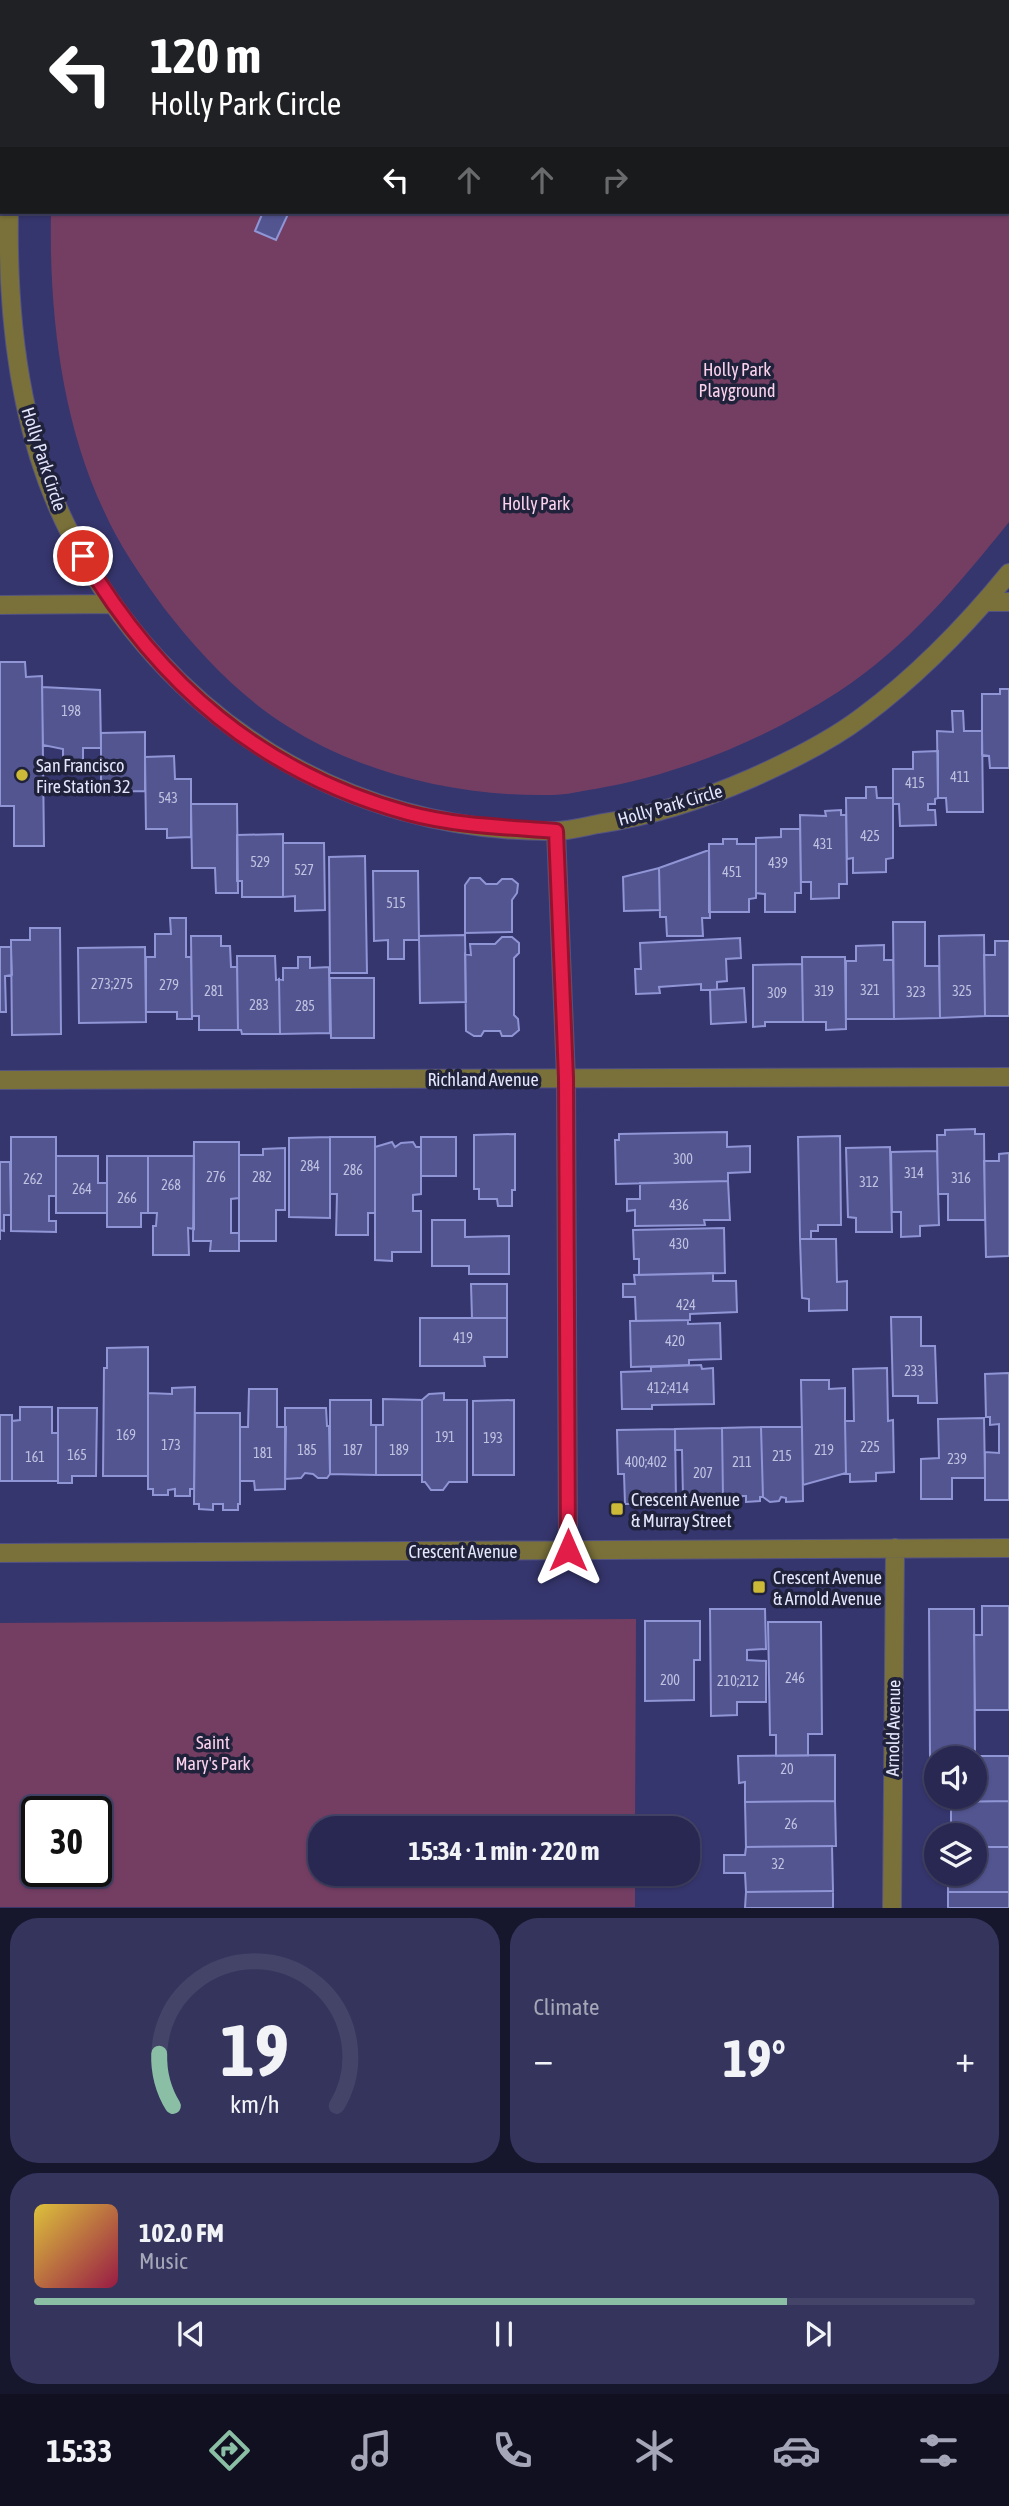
<!DOCTYPE html>
<meta charset="utf-8">
<style>
body{margin:0;font-family:"Asap Condensed",sans-serif;background:#34345c;color:#f1f3f6;height:100vh;display:flex;flex-direction:column;font-size:26px;white-space:nowrap}
*{box-sizing:border-box;margin:0}
p{font-size:23px;color:#a5a6b8}
.icon{flex:none;width:38px;height:38px;fill:none;stroke:currentColor;stroke-width:2;stroke-linecap:round;stroke-linejoin:round}
.map{position:relative;height:1908px;overflow:hidden}
.sheet{display:flex;flex-direction:column;gap:10px;padding:10px;background:#16162d;flex:1}
.sheet>*{flex:none}
.hud{position:absolute;left:0px;top:0px;width:1010px;height:214px;box-shadow:0 2px 5px #0004,0 0 0 2px #444469;background:#202124;color:#fff;overflow:hidden}
.fabs{position:absolute;left:924px;top:1746px;display:grid;gap:14px}
.fabs a{display:grid;place-items:center;width:63px;height:63px;border-radius:50%;background:#282852;box-shadow:0 2px 5px #0004,0 0 0 2px #444469;font-size:35px}
.speed{position:absolute;left:21px;top:1796px;display:flex;gap:14px;font-size:35px;font-weight:700;text-align:center}
.speed>*{display:grid;place-content:center;width:91px;height:91px;border-radius:50%;background:#282852;box-shadow:0 2px 5px #0004,0 0 0 2px #444469;line-height:1}
.speed .limit{border:4px solid #111;border-radius:10px;background:#fff;color:#111}
.pin{position:absolute;display:grid;place-items:center;width:60px;height:60px;color:#fff;margin:-30px;border:4px solid #fff;border-radius:50%;box-shadow:0 2px 7px #0007}
.me{position:absolute;width:77px;margin:-38px;rotate:0deg;stroke-linejoin:round;filter:drop-shadow(0 0 5px #0008)}
.turn{display:flex;align-items:center;gap:24px;height:147px;padding:0 35px;font-size:32px}
.turn .icon{width:91px;height:91px;stroke-width:2.5}
.turn b{display:block;font-size:49px;line-height:60px}
.lanes{display:flex;align-items:center;height:66px;padding:0 35px;background:#0003;justify-content:center;gap:35px;direction:ltr}
.lanes .off{opacity:.35}
.big{font-size:52px;font-weight:700;line-height:1.1}
.sheet .widget{flex:1;display:flex;flex-direction:column;justify-content:center;gap:10px;min-width:0;padding:0 24px;border-radius:28px;background:#34345c}
.sheet .dial{align-items:center;gap:0}
.dial svg{height:182px;overflow:visible;fill:none;stroke:#444469;stroke-width:7;stroke-linecap:round;text-anchor:middle}
.dial text{fill:#f1f3f6;stroke:none}
.song{display:flex;align-items:center;gap:21px}
.cover{width:84px;height:84px;border-radius:10px;background:linear-gradient(135deg,hsl(50 70% 55%),hsl(340 70% 35%))}
.played{height:7px;border-radius:4px;background:linear-gradient(90deg,#8abfa5 80%,#444469 80%)}
.keys{display:flex;justify-content:space-around;direction:ltr}
.heat{display:flex;justify-content:space-between;align-items:center;font-size:38px;direction:ltr}
.sheet .tiles{flex:1;display:grid;gap:10px;grid-template-columns:1fr 1fr}
.widget:last-child{grid-column:span 2}
.trip{position:absolute;left:308px;top:1816px;width:392px;height:70px;border-radius:28px;background:#282852;box-shadow:0 2px 5px #0004,0 0 0 2px #444469;font-weight:700;line-height:70px;text-align:center}
.tabs{display:flex;height:112px;justify-content:space-around;align-items:center;background:#101021;color:#a5a6b8}
.tabs .icon{width:49px;height:49px}
.tabs .current{color:#8abfa5}
.tabs b{font-size:32px;color:#f1f3f6}
.map>svg:first-child{display:block}
.green{fill:#743e63;fill-rule:evenodd}
.building{fill:#535591;stroke:#9095d6;stroke-width:2}
.lines{fill:none;stroke-linecap:round;stroke-linejoin:round}
.street-casing{stroke:#525285;stroke-width:20}
.street{stroke:#7a713a;stroke-width:18}
.route-casing{stroke:#92132f;stroke-width:18}
.route{stroke:#e11d48;stroke-width:12}
.poi-dot{fill:#cdb938;stroke:#20223b;stroke-width:2.5}
.labels{text-anchor:middle;dominant-baseline:central;stroke-width:7;stroke-linejoin:round;paint-order:stroke}
.number-label{font-size:14px;fill:#c0c2e1}
.park-label{font-size:18px;fill:#fbd2ec;stroke:#20223b}
.street-label{font-size:18px;fill:#e4e6fc;stroke:#20223b}
.poi-label{font-size:18px;fill:#e4e6fc;stroke:#20223b;text-anchor:start}
</style>
<div class="map">
<svg width="1009" height="1908" viewBox="0 0 1009 1908">
<rect width="100%" height="100%" fill="#36366e"/>
<path class="green" d="M85,0H1009V522C959,584 906,648 838,692C764,740 681,774 595,789C581,791 566,795 552,795C463,797 363,775 287,726C238,695 199,653 164,608C142,578 119,545 104,511C61,420 49,311 51,212H1008V2Z
M636,1619L635,1829H320V1874H635V1907H0V1623ZM37,1811H96V1871H37Z"/>
<path class="building" d="M263,212H289L276,240L255,231Z
M0,662H25L26,677L42,676L44,846H14V806H0Z
M42,687L100,690L101,748H83V764H63V749L43,745Z
M1000,689H1009V768H990L989,756L982,755V694H1000Z
M952,711H963L964,731H982L983,812H947L946,798H938L937,731L953,732Z
M145,732V791L101,792V733Z
M938,751V798L935,799V804H928V810H935L936,825L900,826L899,804H893V769H913V752Z
M174,756L175,779H191V837L167,838V829H146L145,757Z
M866,787H876L877,798H893V858L886,859V872L853,873V858L847,859L846,798H866Z
M191,804H237L238,893H216L215,868H192Z
M841,810V815H846L847,884H839V898L811,899V882H801L800,815L826,816L825,811Z
M781,829H800L801,893H795V912H765V894L756,893V838L781,837Z
M283,834V897H242V881H237V835Z
M723,839H737V844H756V898L749,899V912H709V844H723Z
M283,843H324L325,910L295,911V896L283,897Z
M709,850L710,918H702L703,936H667L666,917H660L659,868Z
M365,856L367,973H330L329,857Z
M659,868L660,910L624,911L623,877Z
M373,871H418L419,940H404V959H388V940L374,941Z
M470,878H480L486,884H497L502,879H512L518,884L517,893L512,900V932L465,933V885Z
M170,918H186V957H191L192,1019H177V1012H146V957H155V934H171Z
M893,922H925V966H939L940,1018L894,1019Z
M30,928H60L61,1034L12,1035L11,940H30Z
M465,935L466,1002L420,1003L419,936Z
M984,935L985,1016L940,1018L939,936Z
M191,936H221V946H230L231,967H237L238,1030H199V1016H192Z
M502,937H512L519,943V953L514,958V1015L518,1019L519,1030L512,1036H502L500,1031H484L481,1036H474L466,1031L465,954L471,955L470,944H495Z
M740,938L741,958L726,959L727,981L717,982V990H701V984L659,987L660,993L636,994L635,969H641L640,943Z
M995,941H1009V1016H985L984,955H995Z
M884,945V960H893L894,1019H846V961H856V946Z
M0,947H11L12,975L5,976L6,1012H0Z
M145,947L146,1022L79,1023L78,948Z
M237,956H275L276,980L279,979L280,1034H242L241,1030H238Z
M298,957H310V968L329,967L330,1033L280,1034L279,979L283,980V968H298Z
M802,957H845L846,1029L826,1030V1022H803Z
M802,964L803,1022H765V1026L753,1027V965Z
M330,978H374V1038H331Z
M744,988L746,1022L711,1024L710,990Z
M975,1129V1134H984L985,1220H948V1194H938L937,1135H945V1130Z
M727,1132V1147L750,1146V1172L728,1173V1181L616,1184L615,1140H619V1134Z
M515,1134V1190H512V1206H498L497,1199H479V1189H474V1135Z
M840,1136L841,1225H818V1231H811V1239H800L798,1137Z
M11,1137H56V1196H49V1221H56V1232L11,1231Z
M330,1137H375V1213H368V1235H336L337,1194H330Z
M330,1137V1218L289,1217V1138Z
M421,1137H456V1176H421Z
M194,1142H239V1198L231,1199V1233H239V1251H210L211,1241H193Z
M392,1142L395,1147L401,1143L413,1142L416,1147H421V1194L413,1195V1211H421V1252H392V1261L375,1260V1147Z
M890,1147L892,1232H856V1218L848,1217L846,1148Z
M285,1148V1210H276V1241H239V1155H263V1149Z
M937,1151L939,1225L920,1226V1236L901,1237V1212H892L891,1152Z
M1009,1153V1256L986,1257L984,1161H999V1154Z
M56,1156H98V1183H107V1213H56Z
M107,1156H148V1213H141V1227H107Z
M148,1156H194V1229L188,1228L189,1255H153V1226H156L157,1213H148Z
M0,1162H10L11,1215H4V1231L0,1230V1240Z
M728,1181L730,1220H704L705,1225L635,1226V1210L627,1211V1199H640V1183Z
M432,1220H465V1237L509,1236V1274H469V1266H432Z
M724,1228L725,1273L639,1275V1259H634L633,1230Z
M800,1239H836L837,1282L847,1281V1310L809,1311V1299L802,1298Z
M713,1273V1281H736L737,1312L690,1314V1320L636,1321L635,1297H623V1284H635L634,1275Z
M471,1284H507V1318H472Z
M891,1317H921V1346H935L937,1403H918V1396H893Z
M420,1318H507V1357H484L485,1366H420Z
M688,1320V1324L720,1323L721,1359L689,1360V1365L631,1367L630,1321Z
M148,1347V1476H103L104,1368H107V1348Z
M701,1365L702,1369L713,1368L714,1404L652,1405V1409H622L621,1372L651,1371V1367Z
M887,1368L888,1421L893,1420L894,1472L876,1473V1481L850,1482V1474H846L845,1421H854L853,1369Z
M1009,1373V1500H985V1452L999,1453V1424L990,1425V1417H986L985,1374Z
M801,1380H829V1389L845,1388V1421L846,1473L803,1485Z
M195,1387L194,1489H190V1496H175V1489L168,1490V1495H153V1489H148V1393L172,1394V1388Z
M249,1389H277V1427H286L285,1489L255,1490L254,1481H240V1427H248Z
M444,1393V1400H467V1482H449L443,1490H431L425,1482H422V1400L429,1394Z
M383,1399L422,1400V1475H376V1425H383Z
M330,1400H371V1425H376V1475L330,1474Z
M514,1400V1475H473V1401Z
M20,1407H52V1433H58V1481H12V1421L20,1420Z
M58,1408H97L96,1476H72V1483H58Z
M285,1408H326L327,1426H329L330,1474L327,1478H318L313,1474L305,1473L301,1478L285,1479Z
M195,1413H240V1504H238V1510H223V1504H213V1510L199,1509V1504H194Z
M0,1415H12V1481H0Z
M984,1418L985,1478H952V1499H921V1459L939,1458L938,1419Z
M761,1427H802L803,1501L786,1502V1498L781,1497L779,1501L770,1502L763,1497Z
M761,1427L763,1497H760V1501L746,1502V1496H742L740,1500L729,1501L723,1497L722,1428Z
M722,1428L723,1497L721,1496L720,1502H706V1497L698,1501H689L683,1497L682,1450H675V1429Z
M675,1429L676,1503L625,1504L624,1474H618L617,1430Z
M982,1606H1009V1710H975L974,1635H982Z
M710,1609H765L766,1649L747,1650V1660L766,1661V1702H737V1715L711,1716Z
M929,1609H974L975,1756L930,1757Z
M645,1621H700V1660H694V1700L645,1701Z
M768,1622H821L822,1734H808V1756H776V1735H770Z
M835,1755V1801L745,1802V1782L739,1783L738,1756Z
M975,1756H1009V1801L947,1802V1797H975V1759L947,1757Z
M835,1801L836,1846L746,1847L745,1802Z
M1009,1801V1847H975V1836H951V1802Z
M832,1846L833,1891L746,1892L745,1873H724V1855H745L746,1847Z
M975,1847H1009V1892H948V1874H975Z
M833,1891V1908H745L746,1892Z
M948,1892H1009V1908H948Z"/>
<g class="lines">
<g class="street-casing">
<path id="street" d="M48,2V0
M0,135H2
M9,212C7,320 20,437 71,535C166,718 345,833 554,831C568,831 583,827 598,824C652,816 702,800 752,778C790,761 829,742 862,717C917,676 965,627 1009,573
M985,602H1009
M0,605L111,604
M556,831L566,1078L568,1550
M0,1080L1009,1077
M0,1553L1009,1548
M892,1908L895,1548"/>
</g>
<use href="#street" class="street"/>
</g>
<g class="lines">
<g class="route-casing">
<path id="route" d="M83,556C159,685 262,773 408,813C456,826 507,827 556,831L566,1078L568,1550"/>
</g>
<use href="#route" class="route"/>
</g>
<g class="poi-dot">
<circle cx="22" cy="775" r="7"/>
<rect x="610" y="1502" width="14" height="14" rx="3.5"/>
<rect x="752" y="1580" width="14" height="14" rx="3.5"/>
</g>
<g class="labels">
<g class="number-label">
<text x="71" y="711">198</text>
<text x="960" y="777">411</text>
<text x="915" y="783">415</text>
<text x="168" y="798">543</text>
<text x="870" y="836">425</text>
<text x="823" y="844">431</text>
<text x="260" y="862">529</text>
<text x="778" y="863">439</text>
<text x="304" y="870">527</text>
<text x="732" y="872">451</text>
<text x="396" y="903">515</text>
<text x="112" y="984">273;275</text>
<text x="169" y="985">279</text>
<text x="870" y="990">321</text>
<text x="214" y="991">281</text>
<text x="824" y="991">319</text>
<text x="962" y="991">325</text>
<text x="916" y="992">323</text>
<text x="777" y="993">309</text>
<text x="259" y="1005">283</text>
<text x="305" y="1006">285</text>
<text x="683" y="1159">300</text>
<text x="310" y="1166">284</text>
<text x="353" y="1170">286</text>
<text x="914" y="1173">314</text>
<text x="216" y="1177">276</text>
<text x="262" y="1177">282</text>
<text x="961" y="1178">316</text>
<text x="33" y="1179">262</text>
<text x="869" y="1182">312</text>
<text x="171" y="1185">268</text>
<text x="82" y="1189">264</text>
<text x="127" y="1198">266</text>
<text x="679" y="1205">436</text>
<text x="679" y="1244">430</text>
<text x="686" y="1305">424</text>
<text x="463" y="1338">419</text>
<text x="675" y="1341">420</text>
<text x="914" y="1371">233</text>
<text x="668" y="1388">412;414</text>
<text x="126" y="1435">169</text>
<text x="445" y="1437">191</text>
<text x="493" y="1438">193</text>
<text x="171" y="1445">173</text>
<text x="870" y="1447">225</text>
<text x="307" y="1450">185</text>
<text x="353" y="1450">187</text>
<text x="399" y="1450">189</text>
<text x="824" y="1450">219</text>
<text x="263" y="1453">181</text>
<text x="77" y="1455">165</text>
<text x="782" y="1456">215</text>
<text x="35" y="1457">161</text>
<text x="957" y="1459">239</text>
<text x="646" y="1462">400;402</text>
<text x="742" y="1462">211</text>
<text x="703" y="1473">207</text>
<text x="795" y="1678">246</text>
<text x="670" y="1680">200</text>
<text x="738" y="1681">210;212</text>
<text x="787" y="1769">20</text>
<text x="791" y="1824">26</text>
<text x="778" y="1864">32</text>
</g>
<g class="park-label">
<text x="737" y="369">Holly Park<tspan x="737" dy="21">Playground</tspan></text>
<text x="536" y="503">Holly Park</text>
<text x="213" y="1742">Saint<tspan x="213" dy="21">Mary's Park</tspan></text>
</g>
<g class="street-label">
<text transform="translate(44 459) rotate(72)">Holly Park Circle</text>
<text transform="translate(670 805) rotate(-16)">Holly Park Circle</text>
<text x="483" y="1079">Richland Avenue</text>
<text x="463" y="1551">Crescent Avenue</text>
<text transform="translate(893 1728) rotate(-89)">Arnold Avenue</text>
</g>
<g class="poi-label">
<text x="36" y="765">San Francisco<tspan x="36" dy="21">Fire Station 32</tspan></text>
<text x="631" y="1499">Crescent Avenue<tspan x="631" dy="21">&amp; Murray Street</tspan></text>
<text x="773" y="1577">Crescent Avenue<tspan x="773" dy="21">&amp; Arnold Avenue</tspan></text>
</g>
</g>
</svg>
<div class="fabs">
<a><svg class="icon" aria-label="sound" viewBox="0 0 24 24"><path d="M4 9h4l5-4v14l-5-4H4zM17 9q2 3 0 6"/></svg></a>
<a><svg class="icon" aria-label="layers" viewBox="0 0 24 24"><path d="M12 4l9 5-9 5-9-5zM3 14l9 5 9-5"/></svg></a>
</div>
<div class="speed"><div class="limit">30</div></div>
<div class="pin" style="left:83px;top:556px;background:#d93025"><svg class="icon" aria-label="arrive" viewBox="0 0 24 24"><path d="M6 21V4h12l-3 4 3 4H6"/></svg></div>
<svg class="me" style="left:568px;top:1550px" viewBox="-20 -20 40 40"><path d="M0-17L14 15 0 8-14 15z" fill="#e11d48" stroke="#fff" stroke-width="4"/></svg>
<div class="trip">15:34 · 1 min · 220 m</div>
<div class="hud">
<div class="turn"><svg class="icon" aria-label="left" viewBox="0 0 24 24"><path d="M17 20v-9H6M10 6l-5 5 5 5"/></svg><div><b>120 m</b>Holly Park Circle</div></div>
<div class="lanes"><svg class="icon" aria-label="left" viewBox="0 0 24 24"><path d="M17 20v-9H6M10 6l-5 5 5 5"/></svg><svg class="icon off" aria-label="ahead" viewBox="0 0 24 24"><path d="M12 20V5M6 11l6-6 6 6"/></svg><svg class="icon off" aria-label="ahead" viewBox="0 0 24 24"><path d="M12 20V5M6 11l6-6 6 6"/></svg><svg class="icon off" aria-label="right" viewBox="0 0 24 24"><path d="M7 20v-9h11M14 6l5 5-5 5"/></svg></div>
</div>
</div>
<section class="sheet">
<div class="tiles">
<div class="widget dial"><svg viewBox="0 0 100 80">
<path d="M14 69A42 42 0 1 1 86 69"/>
<path d="M14 69A42 42 0 0 1 8 46" stroke="#8abfa5"/>
<text x="50" y="56" font-size="32" font-weight="700">19</text>
<text x="50" y="72" font-size="11">km/h</text>
</svg></div>
<div class="widget"><p>Climate</p>
<div class="heat"><a>−</a><b class="big">19°</b><a>+</a></div>
</div>
<div class="widget">
<div class="song"><i class="cover"></i><div><b>102.0 FM</b><p>Music</p></div></div>
<div class="played"></div>
<div class="keys"><svg class="icon" aria-label="previous" viewBox="0 0 24 24"><path d="M18 5L8 12l10 7zM5 5v14"/></svg><svg class="icon" aria-label="pause" viewBox="0 0 24 24"><path d="M8 5v14M16 5v14"/></svg><svg class="icon" aria-label="next" viewBox="0 0 24 24"><path d="M6 5l10 7-10 7zM19 5v14"/></svg></div>
</div>
</div>
</section>
<nav class="tabs">
<b>15:33</b>
<svg class="icon current" aria-label="directions" viewBox="0 0 24 24"><path d="M12 3l9 9-9 9-9-9zM9 14v-3h6M13 9l2 2-2 2"/></svg>
<svg class="icon" aria-label="music" viewBox="0 0 24 24"><path d="M9 18V5l10-2v13"/><circle cx="6" cy="18" r="3"/><circle cx="16" cy="16" r="3"/></svg>
<svg class="icon" aria-label="phone" viewBox="0 0 24 24"><path d="M5 4h4l2 5-3 2q2 4 5 5l2-3 5 2v4C11 20 4 13 5 4z"/></svg>
<svg class="icon" aria-label="climate" viewBox="0 0 24 24"><path d="M12 3v18M4 7l16 10M4 17L20 7"/></svg>
<svg class="icon" aria-label="car" viewBox="0 0 24 24"><path d="M5 17H2v-5l4-1 3-4h7l3 4 3 1v5h-3M9 17h6M6 11h13"/><circle cx="7" cy="17" r="2"/><circle cx="17" cy="17" r="2"/></svg>
<svg class="icon" aria-label="filters" viewBox="0 0 24 24"><path d="M4 7h16M4 17h16"/><circle cx="9" cy="7" r="2"/><circle cx="15" cy="17" r="2"/></svg>
</nav>
